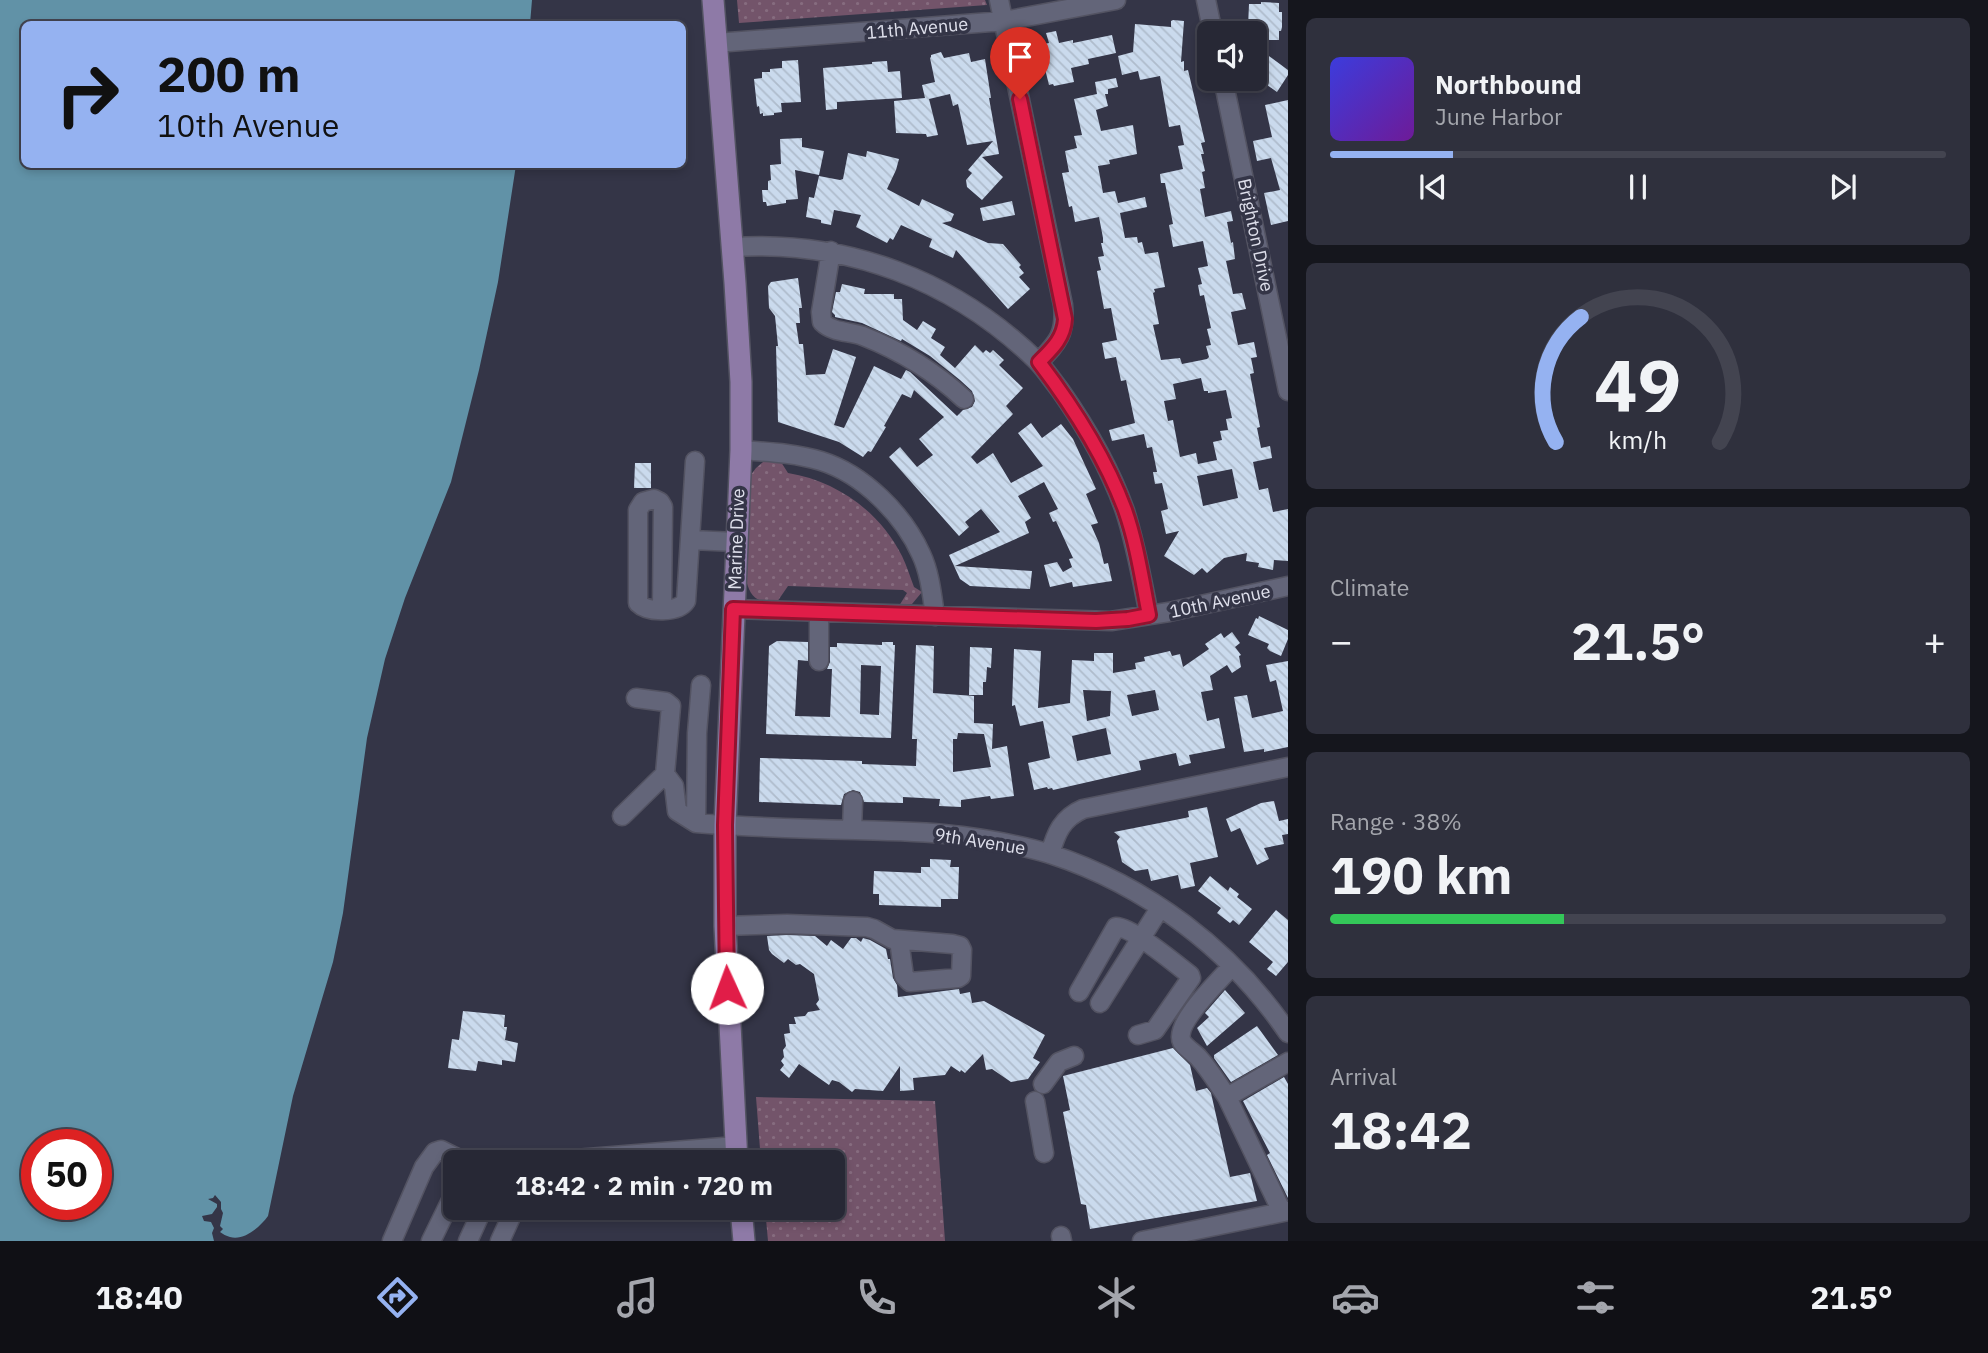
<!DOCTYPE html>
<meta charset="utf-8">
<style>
body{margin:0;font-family:"IBM Plex Sans",sans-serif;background:#2f303d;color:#f1f3f6;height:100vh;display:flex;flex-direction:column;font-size:26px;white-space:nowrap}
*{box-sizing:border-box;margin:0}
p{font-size:23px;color:#a4a6ad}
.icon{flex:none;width:38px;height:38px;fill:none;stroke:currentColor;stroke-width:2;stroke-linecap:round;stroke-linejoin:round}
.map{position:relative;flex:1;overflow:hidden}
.sheet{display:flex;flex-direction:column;gap:18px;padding:18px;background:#15161d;width:700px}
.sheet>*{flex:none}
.hud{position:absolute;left:21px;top:21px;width:665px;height:147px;border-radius:10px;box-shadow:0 4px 10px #0003,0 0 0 2px #434450;background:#95b2f1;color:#111;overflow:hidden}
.buttons{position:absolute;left:1197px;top:21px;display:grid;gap:14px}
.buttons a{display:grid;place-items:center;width:70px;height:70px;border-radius:10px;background:#272835;box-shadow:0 4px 10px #0003,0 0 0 2px #434450;font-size:35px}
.speed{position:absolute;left:21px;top:1129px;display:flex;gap:14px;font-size:35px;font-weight:700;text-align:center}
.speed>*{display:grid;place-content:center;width:91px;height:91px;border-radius:50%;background:#272835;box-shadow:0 4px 10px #0003,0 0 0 2px #434450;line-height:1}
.speed .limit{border:10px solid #d22;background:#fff;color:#111}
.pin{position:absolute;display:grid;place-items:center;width:60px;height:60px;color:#fff;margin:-72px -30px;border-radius:50% 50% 50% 0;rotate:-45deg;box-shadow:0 0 7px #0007}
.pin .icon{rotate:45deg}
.me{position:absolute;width:77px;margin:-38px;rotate:358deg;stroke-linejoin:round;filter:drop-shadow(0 0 5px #0008)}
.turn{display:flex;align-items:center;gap:24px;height:147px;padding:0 21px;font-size:32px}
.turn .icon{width:91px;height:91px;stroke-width:2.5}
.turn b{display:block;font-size:49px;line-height:60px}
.big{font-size:52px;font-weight:700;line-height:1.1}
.sheet .widget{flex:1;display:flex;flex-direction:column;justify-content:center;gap:10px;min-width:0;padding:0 24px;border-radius:10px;background:#2f303d}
.sheet .dial{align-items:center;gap:0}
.dial svg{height:182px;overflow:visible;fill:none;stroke:#434450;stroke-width:7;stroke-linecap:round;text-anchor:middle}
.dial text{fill:#f1f3f6;stroke:none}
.song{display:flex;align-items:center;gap:21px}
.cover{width:84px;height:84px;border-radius:10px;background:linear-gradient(135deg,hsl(240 70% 55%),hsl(280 70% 35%))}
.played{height:7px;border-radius:4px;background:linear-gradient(90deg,#95b2f1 20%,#434450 20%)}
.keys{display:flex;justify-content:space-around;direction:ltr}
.heat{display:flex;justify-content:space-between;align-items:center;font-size:38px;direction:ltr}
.charge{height:10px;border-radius:5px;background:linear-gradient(90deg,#34c759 38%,#434450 0)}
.trip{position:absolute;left:443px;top:1150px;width:402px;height:70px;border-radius:10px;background:#272835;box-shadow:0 4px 10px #0003,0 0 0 2px #434450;font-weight:700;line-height:70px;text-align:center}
.tab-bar{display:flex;height:112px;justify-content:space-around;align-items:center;background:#101015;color:#a4a6ad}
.tab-bar .icon{width:49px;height:49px}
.tab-bar .on{color:#95b2f1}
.tab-bar b{font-size:32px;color:#f1f3f6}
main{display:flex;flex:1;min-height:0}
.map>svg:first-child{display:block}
.grass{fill:url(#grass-dots)}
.water{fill:#6192a7;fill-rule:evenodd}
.building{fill:url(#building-back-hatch);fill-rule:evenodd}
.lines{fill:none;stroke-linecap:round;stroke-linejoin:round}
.minor-casing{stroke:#535362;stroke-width:21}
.major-casing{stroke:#535362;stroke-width:24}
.minor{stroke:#636579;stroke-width:18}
.major{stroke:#8e7aa7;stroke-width:21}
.route-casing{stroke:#92132f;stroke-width:18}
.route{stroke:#e11d48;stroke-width:12}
.labels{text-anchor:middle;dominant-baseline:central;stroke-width:7;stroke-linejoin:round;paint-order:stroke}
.street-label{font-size:18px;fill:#dfe0ec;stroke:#343547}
</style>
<main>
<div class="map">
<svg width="1288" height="1241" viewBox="0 0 1288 1241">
<defs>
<pattern id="grass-dots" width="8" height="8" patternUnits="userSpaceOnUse" patternTransform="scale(1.75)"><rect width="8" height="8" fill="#73546a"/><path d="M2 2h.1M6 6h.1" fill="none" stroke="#866c7f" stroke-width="1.8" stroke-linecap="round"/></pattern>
<pattern id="building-back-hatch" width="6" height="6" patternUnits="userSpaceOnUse" patternTransform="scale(1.75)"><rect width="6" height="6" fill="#cadaed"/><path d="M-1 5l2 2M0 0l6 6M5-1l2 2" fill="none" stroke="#afbccc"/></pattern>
</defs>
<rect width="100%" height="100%" fill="#343547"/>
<path class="grass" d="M737,0H985L987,5L739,23Z
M763,462H781L788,473C837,481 880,512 902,556C907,566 910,577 914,587L922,592L912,604L899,606L907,593L903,590L788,586L777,602C758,603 751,599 746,580L750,476L756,468Z
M756,1097L935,1101L945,1241H768L765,1208H833V1162H761Z"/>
<path class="water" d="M0,0H532L530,24H24V164L516,165L498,282L479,370L451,482L405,598L385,659L367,738L343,913L333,962L293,1096L268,1216C260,1227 244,1241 230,1237C226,1236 223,1234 220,1232L223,1229L220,1226L223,1213L221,1209V1202L215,1195L213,1198L208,1199L217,1204V1207L212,1214L202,1216L204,1221L211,1222L214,1228L212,1233L214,1241H0ZM37,1144H96V1204H37Z"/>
<path class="building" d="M1261,2L1279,3V12H1282V27L1281,31H1279V40H1256V27H1248L1249,4H1261Z
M1173,20L1184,21L1181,62L1184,61V71L1188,70L1205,142L1201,143L1204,154H1201L1205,171L1202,172L1205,188L1200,189L1205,217L1231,211L1233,221L1227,222L1231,243L1233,242L1235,259L1226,261L1233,294L1242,293L1246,309L1231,312L1238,345L1254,342L1257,357L1251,358L1254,373L1250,374L1260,427L1257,428L1261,448L1270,446L1272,458L1253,462L1259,490L1268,488L1273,512L1288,509V561L1274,560L1273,570L1258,567L1259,563L1246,561L1247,553L1224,558L1207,573L1202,568L1194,575L1164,556L1179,531L1166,534L1161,511L1168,509L1162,483L1155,484L1153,472H1157L1152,447L1147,448L1144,434L1112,441L1109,430L1135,423L1126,380L1121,381L1116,357L1105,359L1102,343L1117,340L1111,308L1104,309L1097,271L1101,270L1098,257L1104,256L1101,243H1103V238L1099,217L1075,222L1072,206L1069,207L1062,173L1069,172L1065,151L1077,148L1074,136L1082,135L1074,99L1097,94L1095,82L1116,78L1118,87L1108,89V94H1105L1108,106L1096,110L1101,131L1133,125L1137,154L1109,160L1110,164L1098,166L1103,193L1115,191L1118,203L1145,197L1147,207L1120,213L1125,238L1137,237L1138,243L1142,242L1145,254L1158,252L1165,287L1154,289L1155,292L1153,293L1159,324L1153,325L1161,360L1180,358L1182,364L1207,359L1209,357L1206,346L1211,345L1207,329L1211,328L1204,295L1200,296L1198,285L1202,284L1198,268L1208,266L1203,241L1173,247L1169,225L1173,224L1165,183H1161L1160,174L1183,169L1178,146L1184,145L1180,125L1169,127L1160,76L1140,80L1138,71L1122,75L1118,56L1133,52L1135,24L1171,27V21ZM1201,378L1204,391H1208V393L1226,390L1232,418L1226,419L1228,430L1220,431L1222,440L1213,442L1217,460L1198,464L1196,453L1180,457L1173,420L1168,421L1164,401L1176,399L1173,384ZM1232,469L1238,498L1203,506L1197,476Z
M1056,31L1059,43L1073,40V43L1112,35L1116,53L1088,59L1089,64L1071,68L1074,82L1054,86L1053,84L1049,85L1039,45L1049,43L1046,33Z
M1262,51L1288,70V75L1277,92L1267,85L1268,82L1262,78L1263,76L1255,69V62Z
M941,52L944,58L969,53L971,62L985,59L991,98H989L999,154L982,157L1003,177L982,200L967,187L966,180L972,173L968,170L993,141L967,145L958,104L953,106L950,94L929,99L938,135L927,137L926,134L896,133L894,101L925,98L922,85L935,82L930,58L931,57V55Z
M798,60L801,102L781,103L782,112L774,113V115L763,116V113L760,114L759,106L757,107L754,79L762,78V72H770V69L782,68V61Z
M887,61L888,72L900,71L902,98L837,102V109L826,110L823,68L872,64V62Z
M1288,100V221L1271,225L1264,193L1280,190L1271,158L1257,161L1253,141L1272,137L1265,105Z
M802,138V147L824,151L819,175L795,170L798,199L786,200V203L767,206L766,202H763L762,190H768V181L771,180L770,165L781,164L780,139Z
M867,151L899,159L896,170L887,189L919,206L922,199L954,214L951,221L942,223L988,243L1003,244L1021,265L1019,267L1024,273L1019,277L1030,289L1008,309L956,250L953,258L929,247L932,239L901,225L893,240L890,238L887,243L856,227L861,215L834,210L831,225L821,223V220L806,217L809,197L814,198L819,176L840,180L843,179L848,153L866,157Z
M1012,201L1015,215L983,221L980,208Z
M798,278L802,308H799L800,323H796L799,344H803L806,375L825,374L833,349L856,357L834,425L844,428L874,366L901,379L906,370L910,372L957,416L963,410L972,407L975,401L972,391L960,380L930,356L902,339L901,341L862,323L835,317V315L832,312L836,292H840L842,284L865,289L864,294H894V299H902L903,320L917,330L923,321L936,329L931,338L945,347L940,355L955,368L975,345L983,353L986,350L990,353L993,350L1004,360L999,365L1023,388L1006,406L1013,414L971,457L977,464L993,453L1011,483L1043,466L1018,433L1031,423L1042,438L1061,424L1073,439L1096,489L1086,494L1098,523L1091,525L1099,543L1104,564L1108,563L1112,581L1073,587L1072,582L1050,587L1044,565L1057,562L1063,572L1072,567L1069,559L1073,558L1056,521L1053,522L1049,513L1058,509L1044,482L1018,496L1031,518L1025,522L1029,533L955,566L1032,571L1030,589L970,586L960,579L949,555L1000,532L981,509L965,522L969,527L959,536L889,457L900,447L917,467L933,455L919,439L944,417L914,390L911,398L902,394L884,426L886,427L871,452L868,451L863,457L839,442L778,422L776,346H778L775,316L769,308L768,286L771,282Z
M635,463H651V488H634Z
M1259,616L1288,630V639L1281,656L1270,651L1267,648L1269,644L1248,635L1256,618L1258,619Z
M1232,632L1240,643L1235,647L1241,655L1239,656L1241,667L1232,673L1227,665L1210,676L1213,690L1201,692L1207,721L1219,718L1225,748L1189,755L1191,763L1179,766L1176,753L1139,761L1141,770L1053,790L1052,788L1048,789L1047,787L1034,790L1028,763L1050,758L1043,721L1020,726L1015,705L1012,706L1014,649L1041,651L1038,708L1070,703L1072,660L1094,661V653H1113V673L1136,669L1135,663L1145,661L1144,657L1170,651L1172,656L1180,654L1183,667L1209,649L1205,644L1221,633L1224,638ZM1083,690L1111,691L1110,716L1087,721ZM1155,690L1159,710L1132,716L1127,695ZM1106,728L1111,754L1077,761L1072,736Z
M777,641L808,642V661L798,660L795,716L830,717L832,669H827L830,662V647H837V643L882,645V642H893V645H895L891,738L766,734L769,646ZM861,665L881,666L879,715L860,714Z
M916,645L934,646L933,693L974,696V723L993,724L992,749L1007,746L1014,796L991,799L990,796L961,800V807L939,806L940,799L903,797V803L864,802L860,792L853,790L844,794L841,805L759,802L760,758L862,761V764L916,766L917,739H912ZM958,733L984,734L991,767L953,772V739H957Z
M970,647L992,648L991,668L987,667L986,682H983V695H969Z
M1288,661V747L1264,752V749L1244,752L1234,697L1247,695L1252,718L1283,711L1276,680L1270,682L1266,665Z
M1274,801L1279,821L1288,819V834L1282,835L1284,844L1264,848L1269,859L1257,865L1240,828L1231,832L1226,819L1261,803Z
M1207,807L1218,857L1190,863L1195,886L1181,889L1178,875L1151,881L1148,869L1135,871L1122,862L1117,841L1120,837L1114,832L1185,818L1189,817L1188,811Z
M930,859L951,860L950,867H959L958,899H941V907L879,905V894H873L874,871L921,873V867H930Z
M1210,876L1228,891L1230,887L1239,894L1237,897L1252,909L1239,925L1233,920L1230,923L1217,913L1221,908L1198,891Z
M1276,910L1288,920V962L1276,976L1267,969L1273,962L1249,942Z
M787,935L815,936L827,946L831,940L843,949L851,938H856L861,942L863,938L870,940L886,949L888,959H890L893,978L897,985L898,997L959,989L960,994L970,992L972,1003L984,1001L1045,1035L1033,1058L1040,1062L1028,1079L1011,1082L992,1069L986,1070L983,1054L965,1073L961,1070L960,1072L951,1066L945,1075L913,1078L914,1090L900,1091V1066L883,1091L855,1089L852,1092L839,1082L832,1080L829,1085L799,1064L789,1078L780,1070L784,1065L781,1061L784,1057L783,1050L786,1046L784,1034L790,1033L789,1024H796L794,1017L805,1016L808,1012L820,1010L816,1004L819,1000L814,974L800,964L796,965L788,959L784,963L772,954L769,950L767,936Z
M1225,990L1245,1013L1207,1046L1197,1028L1209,1017L1205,1013Z
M463,1011L505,1015L504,1027H507L505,1040L518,1043L515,1062L502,1060V1065L478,1061L476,1071L448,1068L452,1039L459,1040Z
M1257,1026L1278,1055L1231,1082L1214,1058V1055Z
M1173,1048L1190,1065L1196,1091L1207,1088L1211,1093L1230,1177L1250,1173L1257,1201L1090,1229L1086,1205L1081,1204L1063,1112L1070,1110L1063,1076Z
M1284,1077L1288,1084V1198L1267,1155L1270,1153L1243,1101Z"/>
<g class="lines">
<g class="minor-casing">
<path id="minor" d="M999,0L1063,305C1066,334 1058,342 1039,362
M1206,0L1213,33
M716,43L1004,21L1116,0
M1223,79L1288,391
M733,247C848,240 954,280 1037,361C1045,369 1052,380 1060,390C1086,427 1110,468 1125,511C1136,545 1142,580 1149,615
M831,251L821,312L822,322C833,333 849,331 863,336C901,351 934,371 964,399
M741,450C768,452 795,453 821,461C863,474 903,514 921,554C930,573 932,595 935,616
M691,540L737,542
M662,609L663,507L660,502L654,499L643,502L638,510V603C648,613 678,613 686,601L695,461
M733,609L1111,621L1169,612L1288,586
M819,612V661
M701,685L697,733L696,823C749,827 803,829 856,830C891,831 927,831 962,836C991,840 1022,845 1050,854C1146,885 1232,950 1288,1033
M665,774L674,786L677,811L696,823
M622,816L665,774L671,706L666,702L636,698
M852,830L853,801
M1050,854C1056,833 1062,818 1083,809L1288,767
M725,926L787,924L867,927L874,929L892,939L952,944L960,946L962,950L961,976L958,978L910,982L904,976L899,940
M1079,992L1116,927C1130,926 1176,964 1190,975L1191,978L1155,1030L1138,1035
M1100,1003L1160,908
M1043,1084L1059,1062L1074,1056
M1227,1097C1218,1084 1209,1069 1198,1057C1193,1052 1186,1048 1182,1042C1173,1024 1220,980 1232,966
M1035,1101L1044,1153
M539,1162L736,1146
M1282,1212L1227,1097L1288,1062
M1061,1236L1062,1241
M392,1241L424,1167L435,1152L441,1150L465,1162
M431,1241L455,1192
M468,1241L483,1208
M500,1241L515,1208
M1142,1241L1288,1211"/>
</g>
<g class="major-casing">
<path id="major" d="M713,0L735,283L741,382V450L725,825V926L737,1162
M741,1208L744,1241"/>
</g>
<use href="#minor" class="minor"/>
<use href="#major" class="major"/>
</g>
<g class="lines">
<g class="route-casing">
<path id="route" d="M727,988L725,825L733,609L1096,621L1128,619L1149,615C1142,580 1137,544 1125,510C1105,456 1074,408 1039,362C1052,349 1064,338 1065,319L1020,99"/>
</g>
<use href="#route" class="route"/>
</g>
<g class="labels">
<g class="street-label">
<text transform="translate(917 28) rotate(-5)">11th Avenue</text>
<text transform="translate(1256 235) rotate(78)">Brighton Drive</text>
<text transform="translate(736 539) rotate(-88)">Marine Drive</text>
<text transform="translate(1220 601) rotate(-12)">10th Avenue</text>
<text transform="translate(980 841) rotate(9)">9th Avenue</text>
</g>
</g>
</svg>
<div class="buttons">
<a><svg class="icon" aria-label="sound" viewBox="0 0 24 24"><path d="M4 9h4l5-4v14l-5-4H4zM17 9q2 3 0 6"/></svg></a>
</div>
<div class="speed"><div class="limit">50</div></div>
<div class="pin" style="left:1020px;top:99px;background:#d93025"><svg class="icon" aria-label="arrive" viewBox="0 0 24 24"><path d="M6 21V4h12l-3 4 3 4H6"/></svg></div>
<svg class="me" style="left:727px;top:988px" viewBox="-20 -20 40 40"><circle r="19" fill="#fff"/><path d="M0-13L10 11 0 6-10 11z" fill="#e11d48"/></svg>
<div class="trip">18:42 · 2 min · 720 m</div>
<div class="hud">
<div class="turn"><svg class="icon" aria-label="right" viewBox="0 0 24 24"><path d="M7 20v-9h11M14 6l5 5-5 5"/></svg><div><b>200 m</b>10th Avenue</div></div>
</div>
</div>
<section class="sheet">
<div class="widget">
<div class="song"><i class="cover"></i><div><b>Northbound</b><p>June Harbor</p></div></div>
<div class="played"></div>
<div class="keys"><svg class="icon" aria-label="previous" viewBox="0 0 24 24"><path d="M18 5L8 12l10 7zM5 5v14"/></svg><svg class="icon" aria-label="pause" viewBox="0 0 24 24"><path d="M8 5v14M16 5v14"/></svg><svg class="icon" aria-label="next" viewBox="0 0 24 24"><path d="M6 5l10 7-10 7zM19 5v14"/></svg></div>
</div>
<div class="widget dial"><svg viewBox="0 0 100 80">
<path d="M14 69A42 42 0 1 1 86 69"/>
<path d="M14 69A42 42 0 0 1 25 14" stroke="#95b2f1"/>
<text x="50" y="56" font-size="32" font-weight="700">49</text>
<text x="50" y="72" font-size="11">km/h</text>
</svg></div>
<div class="widget"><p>Climate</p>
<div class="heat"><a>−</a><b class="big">21.5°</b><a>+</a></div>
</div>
<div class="widget"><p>Range · 38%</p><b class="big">190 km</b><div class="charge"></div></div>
<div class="widget"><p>Arrival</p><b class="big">18:42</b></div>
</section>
</main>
<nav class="tab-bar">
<b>18:40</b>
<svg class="icon on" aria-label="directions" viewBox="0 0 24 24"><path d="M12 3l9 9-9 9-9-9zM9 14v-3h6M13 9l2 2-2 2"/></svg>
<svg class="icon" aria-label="music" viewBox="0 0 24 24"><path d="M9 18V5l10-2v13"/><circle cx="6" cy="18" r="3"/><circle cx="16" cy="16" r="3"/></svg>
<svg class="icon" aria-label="phone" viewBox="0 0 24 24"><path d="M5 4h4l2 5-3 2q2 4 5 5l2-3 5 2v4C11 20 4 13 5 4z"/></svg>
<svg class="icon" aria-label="climate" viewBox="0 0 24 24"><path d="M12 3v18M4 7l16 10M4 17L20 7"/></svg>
<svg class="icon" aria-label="car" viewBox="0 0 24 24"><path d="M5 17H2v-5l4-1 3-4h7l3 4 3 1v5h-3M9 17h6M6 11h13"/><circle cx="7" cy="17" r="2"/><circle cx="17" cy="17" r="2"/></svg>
<svg class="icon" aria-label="filters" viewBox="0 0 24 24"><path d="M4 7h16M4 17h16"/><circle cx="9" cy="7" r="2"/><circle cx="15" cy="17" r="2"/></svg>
<b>21.5°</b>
</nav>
